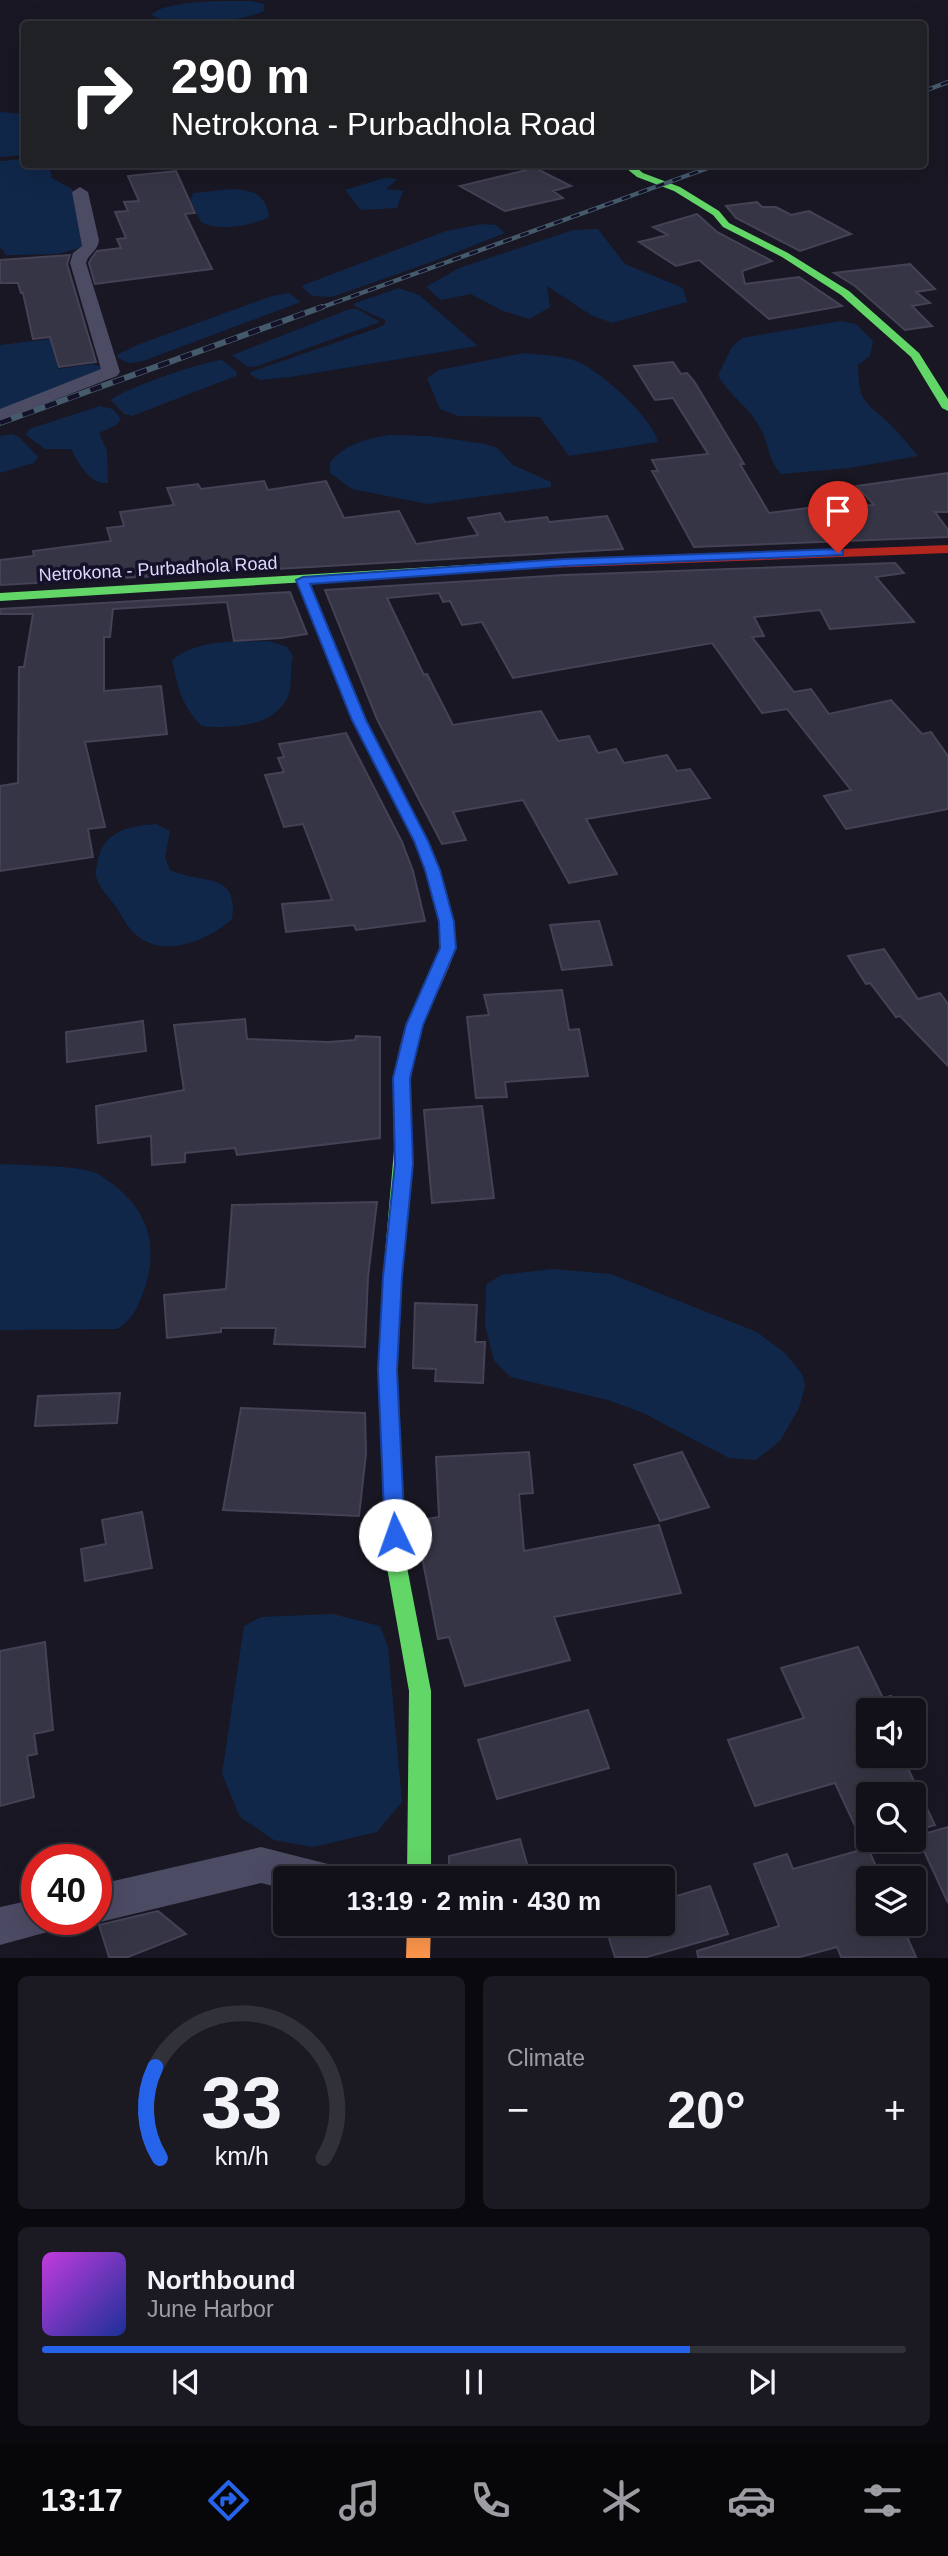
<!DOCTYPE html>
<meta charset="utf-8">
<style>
body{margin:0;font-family:Helvetica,sans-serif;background:#1b1a23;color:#f1f3f6;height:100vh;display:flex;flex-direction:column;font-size:26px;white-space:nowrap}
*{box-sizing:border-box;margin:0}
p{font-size:23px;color:#9c9da2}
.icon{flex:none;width:38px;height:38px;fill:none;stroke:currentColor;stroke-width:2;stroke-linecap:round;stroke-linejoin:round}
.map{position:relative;height:1958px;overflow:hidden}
.sheet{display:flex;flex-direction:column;gap:18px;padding:18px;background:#0a090e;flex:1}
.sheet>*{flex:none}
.banner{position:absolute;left:21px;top:21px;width:906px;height:147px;border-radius:7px;box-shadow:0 7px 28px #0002,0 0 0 2px #313139;background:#202124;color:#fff;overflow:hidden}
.tools{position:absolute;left:856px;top:1698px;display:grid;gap:14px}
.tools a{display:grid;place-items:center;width:70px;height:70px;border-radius:7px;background:#12111a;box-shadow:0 7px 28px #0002,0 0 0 2px #313139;font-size:35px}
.speed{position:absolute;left:21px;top:1844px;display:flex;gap:14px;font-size:35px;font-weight:700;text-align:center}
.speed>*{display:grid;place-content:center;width:91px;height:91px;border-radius:50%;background:#12111a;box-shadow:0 7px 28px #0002,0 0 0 2px #313139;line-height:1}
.speed .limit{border:10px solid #d22;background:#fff;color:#111}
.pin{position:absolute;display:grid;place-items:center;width:60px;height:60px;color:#fff;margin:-72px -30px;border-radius:50% 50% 50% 0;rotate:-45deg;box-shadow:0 0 7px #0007}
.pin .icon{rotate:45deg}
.me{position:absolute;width:77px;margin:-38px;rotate:357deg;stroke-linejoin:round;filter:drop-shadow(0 0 5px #0008)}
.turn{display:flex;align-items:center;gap:24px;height:147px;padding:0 35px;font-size:32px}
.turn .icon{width:91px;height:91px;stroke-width:2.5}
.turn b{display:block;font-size:49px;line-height:60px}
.big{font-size:52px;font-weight:600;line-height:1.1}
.sheet .widget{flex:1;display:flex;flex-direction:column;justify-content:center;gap:10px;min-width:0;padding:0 24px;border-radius:10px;background:#1b1a23}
.sheet .dial{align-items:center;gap:0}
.dial svg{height:182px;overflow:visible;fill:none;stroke:#313139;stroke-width:7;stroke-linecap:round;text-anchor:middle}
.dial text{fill:#f1f3f6;stroke:none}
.song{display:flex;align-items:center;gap:21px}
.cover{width:84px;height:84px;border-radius:10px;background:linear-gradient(135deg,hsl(290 70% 55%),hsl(230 70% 35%))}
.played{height:7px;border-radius:4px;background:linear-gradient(90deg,#2563eb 75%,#313139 75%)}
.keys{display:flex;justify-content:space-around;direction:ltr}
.heat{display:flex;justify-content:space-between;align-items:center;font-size:38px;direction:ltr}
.sheet .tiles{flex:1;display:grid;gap:18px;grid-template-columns:1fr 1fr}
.widget:last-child{grid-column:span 2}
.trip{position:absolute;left:273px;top:1866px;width:402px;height:70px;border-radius:7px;background:#12111a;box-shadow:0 7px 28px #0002,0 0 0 2px #313139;font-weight:600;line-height:70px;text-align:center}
.dock{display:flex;height:112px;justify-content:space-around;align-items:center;background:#07070a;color:#9c9da2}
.dock .icon{width:49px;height:49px}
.dock .on{color:#2563eb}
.dock b{font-size:32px;color:#f1f3f6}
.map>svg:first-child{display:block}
.water{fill:#10274a}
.building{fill:#363545;stroke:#454256;stroke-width:2}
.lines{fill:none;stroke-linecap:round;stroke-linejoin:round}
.street{fill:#4c4b64;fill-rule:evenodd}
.fast{fill:#63d668;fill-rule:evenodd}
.slow{fill:#ff974d;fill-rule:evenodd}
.jam{fill:#b3261e;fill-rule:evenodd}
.rail-far1-casing{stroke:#455b6c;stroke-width:4.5}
.rail-casing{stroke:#455b6c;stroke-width:6}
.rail-far1{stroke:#141129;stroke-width:2.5;stroke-dasharray:9;stroke-linecap:butt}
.rail{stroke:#141129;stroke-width:4.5;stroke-dasharray:12;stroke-linecap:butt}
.route{fill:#2563eb;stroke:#184099;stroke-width:2}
.labels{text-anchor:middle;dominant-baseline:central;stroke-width:7;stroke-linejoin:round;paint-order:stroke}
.far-street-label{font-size:18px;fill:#ddd9ff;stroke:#141129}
</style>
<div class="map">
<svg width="948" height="1958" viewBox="0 0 948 1958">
<rect width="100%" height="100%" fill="#181723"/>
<path class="water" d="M250,1L264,4V11C245,22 170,27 151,15C164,0 225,1 250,1Z
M0,112L24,114V155L0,157Z
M24,159V164L49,165L52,178L72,189L82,246L79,248L58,254L13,255H6L0,247V161Z
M384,178L398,179L386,189L403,191L397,208L361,210L345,190Z
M233,189C253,190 267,195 269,217C252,226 218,232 201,222L190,199L194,193Z
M482,224L496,225L505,233L434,261L332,297L312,296L301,286L446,231Z
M598,229L625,264L683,288L687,302L612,323L591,315L547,286L550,307L530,319L503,311L471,294L441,300L426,287L459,268L573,230Z
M399,288L419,295L478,346L290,377L260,380L251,375L250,372L378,328L385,324V320L354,306L355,303Z
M289,293L301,302L143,361L129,363L118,358L117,355L137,345L272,296Z
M350,309H357L380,322L258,366L248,367L232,355Z
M841,321L856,324L873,341L870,356L858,365C859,407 866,400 892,426C901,435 909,446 918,456L849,468L781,474C767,458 770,445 760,428C750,407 728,395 718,375L732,347L742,338Z
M50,339L58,369L93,364L102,367L97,374L0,412V345Z
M524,353C539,355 558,355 573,360C597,367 653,418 658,442L569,456L540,417L458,416L440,409L427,378L439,370Z
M222,360L237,372L236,376L132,416L124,414L111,400C123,389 204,361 222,360Z
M100,406L113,409L121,419L116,425L99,433L107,451L108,483C90,485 78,463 71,449H45L26,435L29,429Z
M12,434L19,437L38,457L34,463L0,473V436Z
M390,435L429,436L486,444L497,448L513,465L551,482V487L427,504L352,489L330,473V462C348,443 365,439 390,435Z
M269,641L287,647L293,656C290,668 292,678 290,689C282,727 232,729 202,726C182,707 177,686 172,660C200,638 235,642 269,641Z
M156,824L170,831L165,857L170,870C202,885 239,870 232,919C208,940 164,960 135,934C127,927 122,916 116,907C109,897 99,888 96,876C95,871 97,865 98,860C104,831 129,826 156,824Z
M0,1164C19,1165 83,1166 96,1173C143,1200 162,1239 144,1290C138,1307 133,1319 117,1329L0,1330Z
M552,1269L611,1274L757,1332L785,1353L802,1374L805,1386L799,1408L780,1441L756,1460L729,1458L643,1413L608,1400L510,1377L494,1360L485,1325L486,1285L501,1275Z
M333,1614L380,1626L388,1647L402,1802L377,1832L313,1847L274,1840L240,1817L222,1774L244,1626L261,1617Z"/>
<path class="building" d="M535,168L571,186L553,191L563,198L505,211L460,186Z
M176,171L195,213L185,214L212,269L95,284L89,263L91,259L97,251L121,248L117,239L126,238L115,212L128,211L124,202L139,201L128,176Z
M757,202L762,207H776L791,215L809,211L851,234L800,251L736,218L726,206Z
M697,214L717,232L772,261L742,271L745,284L799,277L842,306L769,319L699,260L676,266L639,242L668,235L653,227Z
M70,255L67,264L96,362L59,367L50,337L33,339L23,293H21L18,283H0V260Z
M910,264L935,289L916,292L930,303L912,306L932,326L905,330L855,286L834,273Z
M673,362L681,374L687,373L694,381L744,464H740L769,513L823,506L874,505L857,486L948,473V512H935L948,530V537L694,547L652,471H658L652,460L708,454L673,398L655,400L634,366Z
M264,481L268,490L326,481L344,518L399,511L416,544L478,535L468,518L500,513L505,522L547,517L549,522L607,516L623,549L0,585V560L34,556L33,551L111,541L107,528L124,526L120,512L174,505L167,488L198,484L201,489Z
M895,563L904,573L876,577L914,622L830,629L820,610L754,617L764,636L752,637L794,692L811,689L829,714L891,700L922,734L931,732L948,756V809L846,829L824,796L851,790L787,709L762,713L712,643L513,678L482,622L462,625L450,601L443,602L439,593L387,598L424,675L427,674L453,725L541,711L558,741L589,736L598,753L616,749L624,763L667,755L677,771L690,769L710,798L586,819L617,874L569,883L523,800L453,812L466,840L442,844L377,719L325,590L564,575Z
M290,592L307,634L281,638L234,641L227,602L113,609L110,637H104V691L161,686L167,734L85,742L105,827L88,829L93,857L0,871V786L18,783L19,667H24L33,614H0V609Z
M346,733L402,842L413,871L425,921L356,930L354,925L286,932L282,904L332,900L303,824L284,827L265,775L284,772L278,758L284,757L279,744Z
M599,921L612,965L562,970L550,925Z
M884,949L918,999L940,993L948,1004V1066L900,1016L896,1017L870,983L866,984L848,956Z
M562,990L569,1030L579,1029L588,1076L505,1082L507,1097L476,1098L467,1017L489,1015L484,995Z
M245,1019L247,1039L328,1042L355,1040L356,1036L380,1037V1138L237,1155L235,1148L185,1153V1162L152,1165L151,1136L98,1143L96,1106L184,1090L174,1025Z
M143,1021L146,1051L67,1062L66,1032Z
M482,1106L494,1198L432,1203L424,1110Z
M377,1202L368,1277L365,1347L274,1344L276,1328H221V1332L167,1338L164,1295L226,1289L232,1205Z
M415,1303L477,1305L475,1342H485L483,1383L435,1381L436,1369L413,1368Z
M120,1393L117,1423L35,1426L38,1396Z
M241,1408L365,1413L366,1454L359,1516L223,1510Z
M529,1452L533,1493L519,1494L524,1551L659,1525L681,1593L554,1617L570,1660L465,1686L449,1637L438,1639L423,1562L420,1520L439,1517L436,1457Z
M682,1452L709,1507L660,1521L634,1465Z
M142,1512L152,1568L85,1581L81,1549L106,1544L102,1520Z
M45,1642L53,1730L34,1734L37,1754L27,1756L34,1797L0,1806V1651Z
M858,1647L883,1698L891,1696L898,1710H868V1755H906L902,1756L935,1825L914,1831V1794H868V1839H884L864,1845L835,1783L755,1806L728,1740L804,1718L781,1668Z
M588,1710L609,1768L497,1799L478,1740Z
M948,1827V1903L917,1836Z
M520,1839L531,1878H449V1856Z
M868,1848L881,1878H868V1923H901L916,1957H841L837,1947L800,1957H698L697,1951L779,1926L754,1864L787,1854L793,1869Z
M710,1886L728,1934L647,1957H615L604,1923H663V1900Z
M158,1911L186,1934L128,1957H109L99,1925Z"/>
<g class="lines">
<path class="street" d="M80,187L88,192L99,240C98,251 88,254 86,263L120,372L117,376L0,421V409L101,369L70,263L73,253L82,246L72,192Z
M261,1847L332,1865L337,1878H285V1889L261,1883L96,1923L88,1920H96V1885Z
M37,1899V1920H56L51,1931L0,1945V1907Z"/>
<path class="fast" d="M621,164H632L643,173L680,187L719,211L729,223L788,253L849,291L919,353L948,399V411L942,408L911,357L841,295L782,257L723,227L713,215L674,191L637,177Z
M547,560L553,564L551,567L0,601V593Z
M403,1144L409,1146L412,1150L401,1277L397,1370L406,1562L431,1691V1878H407L409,1691L386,1562L379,1370L383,1277L394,1150L397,1146Z"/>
<path class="slow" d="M303,576L309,580L366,720L425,835L423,838L418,839L411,835L352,720L297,580Z
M407,1923H431L430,1958H406Z"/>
<path class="jam" d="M948,545V553L547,568L541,564L547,560Z
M418,831C435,835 460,931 455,949C449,975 432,999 423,1023C407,1065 410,1106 412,1150L409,1154H397L394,1150C393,1106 391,1064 407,1023C416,1001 435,971 440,949C446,921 422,861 411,835Z"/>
<g class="rail-far1-casing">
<path id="rail-far1" d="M924,91L948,82
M317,309L719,164"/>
</g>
<g class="rail-casing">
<path id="rail" d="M0,423L322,307"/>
</g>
<use href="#rail-far1" class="rail-far1"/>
<use href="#rail" class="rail"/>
</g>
<path class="route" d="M838,549L843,550V555L564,566L310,584L366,720L428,841L440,870L454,922L456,948L423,1025L410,1078L413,1164L402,1277L397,1370L405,1535L402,1541L395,1544L388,1541L385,1535L378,1370L383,1277L395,1164L393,1078L406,1025L440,948L439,922L425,870L414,841L352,720L296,580L303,577L564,559Z"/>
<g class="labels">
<g class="far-street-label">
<text transform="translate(158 569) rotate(-3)">Netrokona - Purbadhola Road</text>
</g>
</g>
</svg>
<div class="tools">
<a><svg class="icon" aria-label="sound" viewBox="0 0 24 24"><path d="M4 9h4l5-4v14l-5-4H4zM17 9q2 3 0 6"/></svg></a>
<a><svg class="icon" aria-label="search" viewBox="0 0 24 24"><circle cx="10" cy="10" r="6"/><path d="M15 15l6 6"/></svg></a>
<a><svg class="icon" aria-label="layers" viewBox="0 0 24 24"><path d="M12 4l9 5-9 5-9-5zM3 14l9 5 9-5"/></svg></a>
</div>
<div class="speed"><div class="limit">40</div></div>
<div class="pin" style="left:838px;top:553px;background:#d93025"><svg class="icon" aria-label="arrive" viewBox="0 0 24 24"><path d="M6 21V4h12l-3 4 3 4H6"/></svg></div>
<svg class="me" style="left:395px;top:1535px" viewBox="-20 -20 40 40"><circle r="19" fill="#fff"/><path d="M0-13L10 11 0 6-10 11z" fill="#2563eb"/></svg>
<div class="trip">13:19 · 2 min · 430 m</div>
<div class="banner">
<div class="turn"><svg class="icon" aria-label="right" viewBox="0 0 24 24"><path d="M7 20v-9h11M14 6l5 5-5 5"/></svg><div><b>290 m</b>Netrokona - Purbadhola Road</div></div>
</div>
</div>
<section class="sheet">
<div class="tiles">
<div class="widget dial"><svg viewBox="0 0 100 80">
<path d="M14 69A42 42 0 1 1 86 69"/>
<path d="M14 69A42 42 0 0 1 12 29" stroke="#2563eb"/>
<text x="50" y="56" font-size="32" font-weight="700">33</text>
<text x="50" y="72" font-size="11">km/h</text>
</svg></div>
<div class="widget"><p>Climate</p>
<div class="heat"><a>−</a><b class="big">20°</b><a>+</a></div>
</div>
<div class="widget">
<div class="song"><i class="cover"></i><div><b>Northbound</b><p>June Harbor</p></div></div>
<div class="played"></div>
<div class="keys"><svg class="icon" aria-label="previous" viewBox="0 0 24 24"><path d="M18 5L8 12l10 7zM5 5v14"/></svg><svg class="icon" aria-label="pause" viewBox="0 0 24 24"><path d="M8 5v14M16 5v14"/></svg><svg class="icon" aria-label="next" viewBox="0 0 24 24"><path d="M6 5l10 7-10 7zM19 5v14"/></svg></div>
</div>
</div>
</section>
<nav class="dock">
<b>13:17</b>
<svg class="icon on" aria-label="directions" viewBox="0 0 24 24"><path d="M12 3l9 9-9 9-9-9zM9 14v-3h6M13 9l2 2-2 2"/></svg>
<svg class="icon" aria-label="music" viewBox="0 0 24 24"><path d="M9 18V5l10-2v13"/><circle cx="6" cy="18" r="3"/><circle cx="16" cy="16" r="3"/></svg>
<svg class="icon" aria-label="phone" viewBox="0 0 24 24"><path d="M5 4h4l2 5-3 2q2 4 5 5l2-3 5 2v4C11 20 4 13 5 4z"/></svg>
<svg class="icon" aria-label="climate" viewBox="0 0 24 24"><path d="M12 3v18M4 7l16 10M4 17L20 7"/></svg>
<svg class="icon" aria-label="car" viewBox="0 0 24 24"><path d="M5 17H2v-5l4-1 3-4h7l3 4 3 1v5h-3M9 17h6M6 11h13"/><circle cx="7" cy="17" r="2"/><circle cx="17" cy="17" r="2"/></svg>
<svg class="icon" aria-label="filters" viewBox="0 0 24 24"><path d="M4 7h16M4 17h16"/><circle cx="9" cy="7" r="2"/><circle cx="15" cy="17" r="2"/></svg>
</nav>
